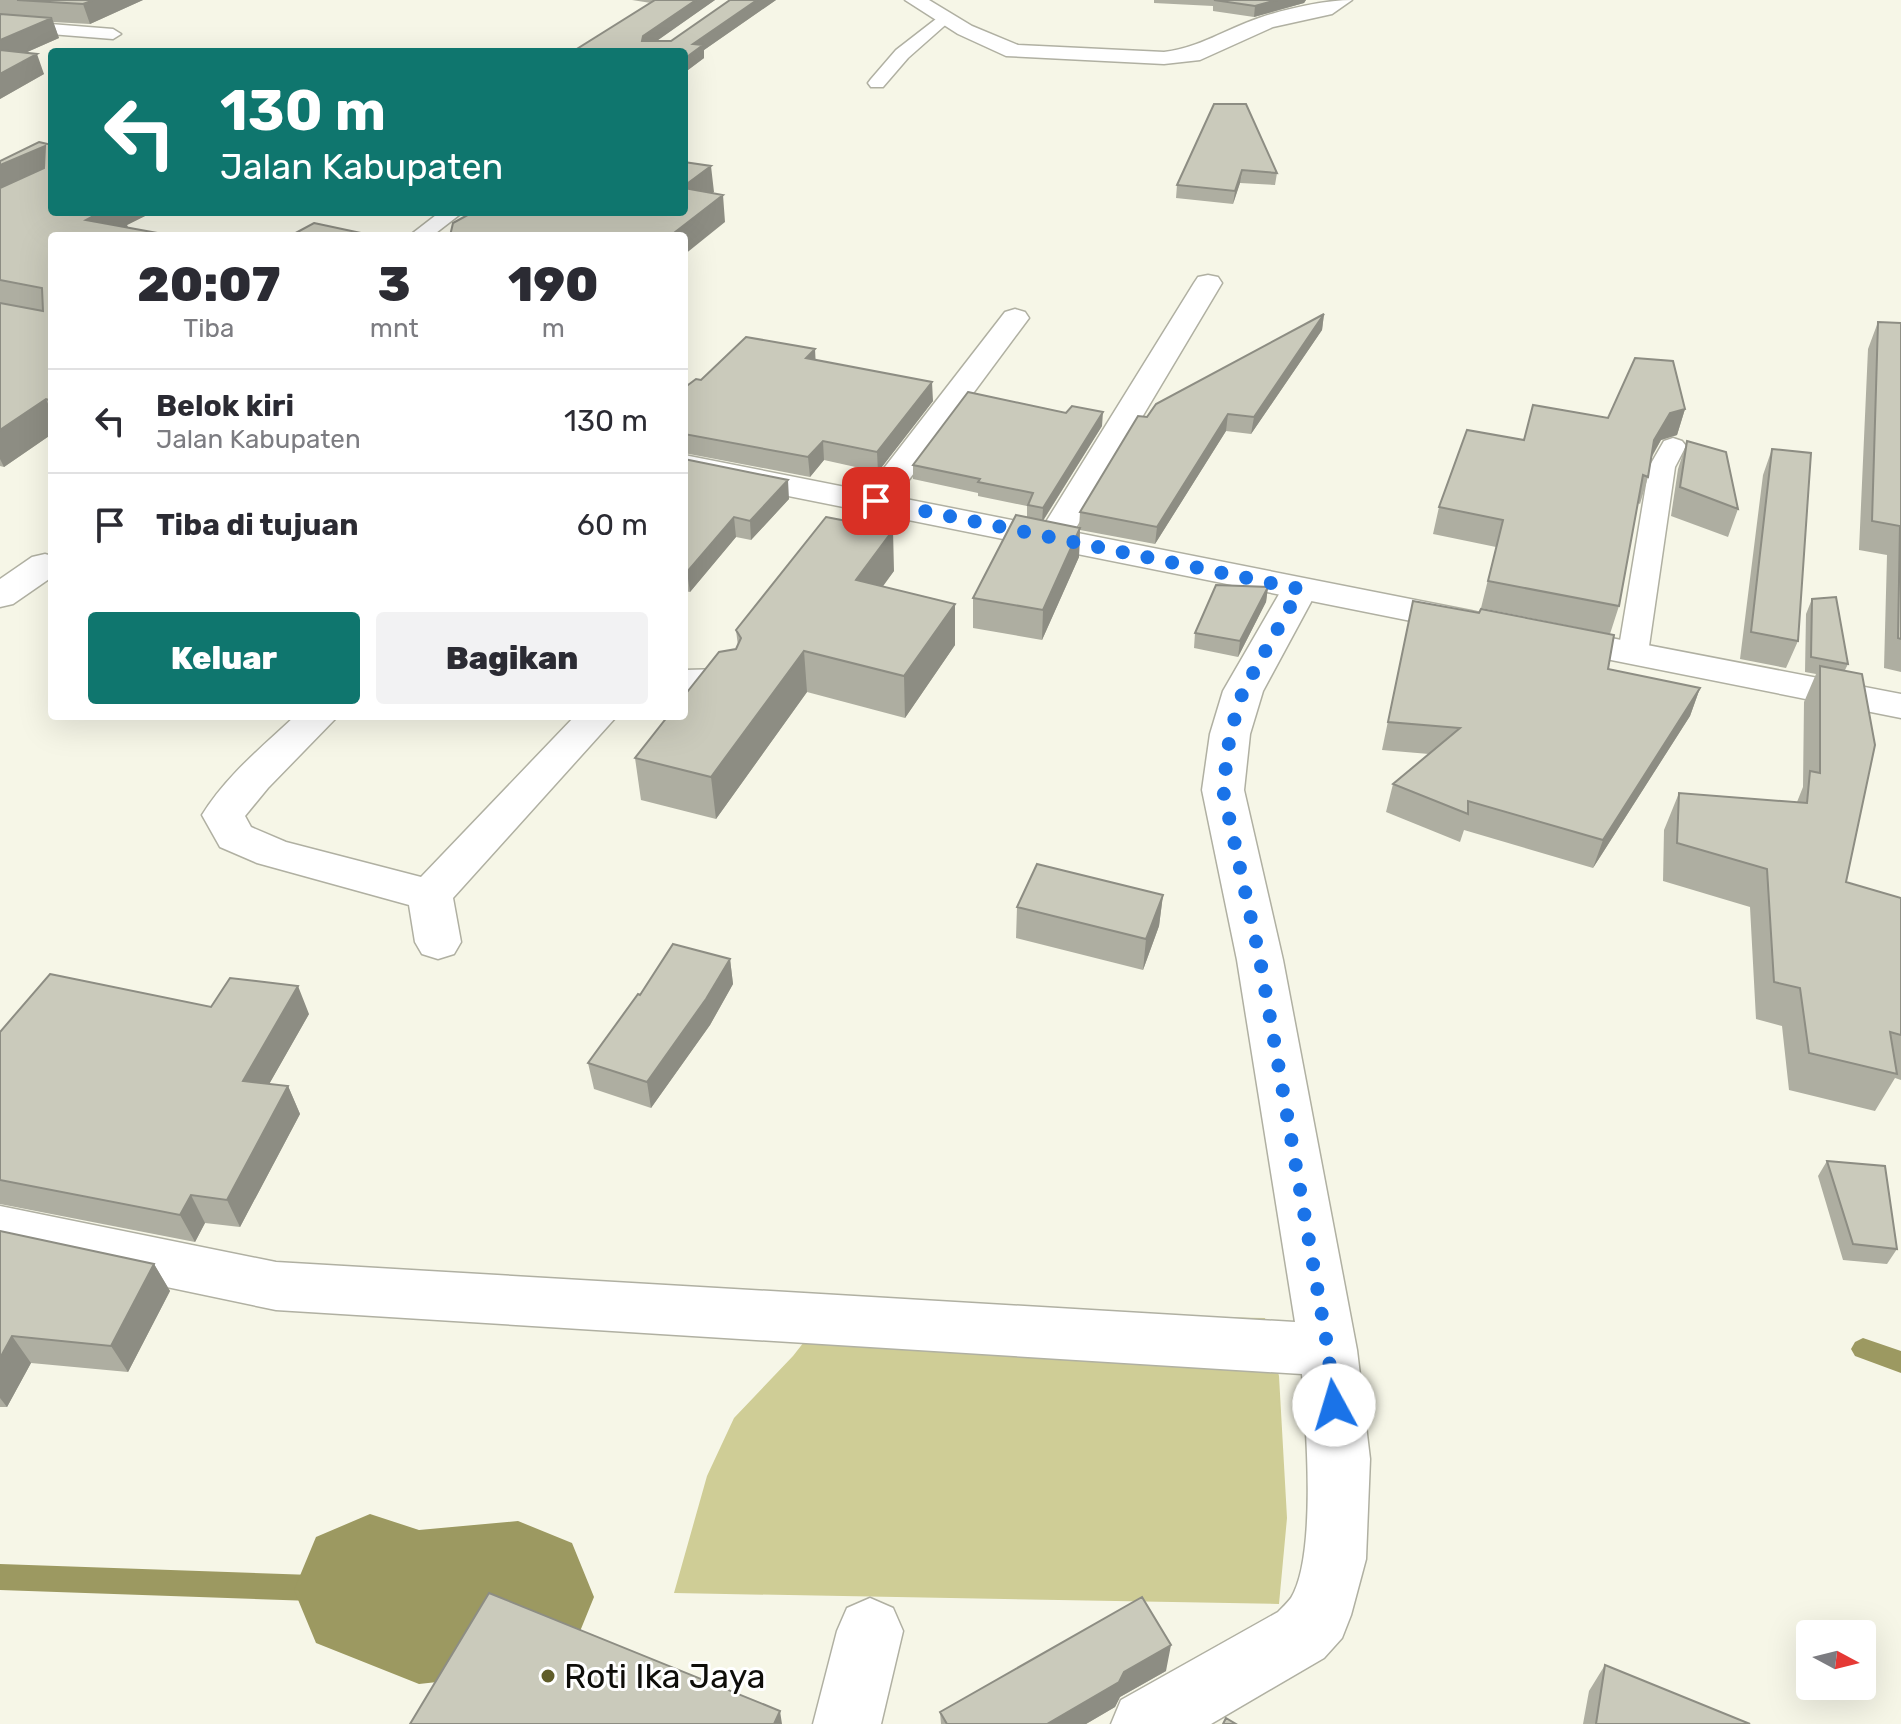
<!DOCTYPE html>
<html lang="id">
<style>
body{margin:0;font-family:Rubik,sans-serif;background:#f2f2f3;color:#2b2b33;height:100vh;display:flex;flex-direction:column;font-size:30px;white-space:nowrap}
*{box-sizing:border-box;margin:0}
p{font-size:26px;color:#7c7c81}
.icon{flex:none;width:44px;height:44px;fill:none;stroke:currentColor;stroke-width:2;stroke-linecap:round;stroke-linejoin:round}
.map{position:relative;flex:1;overflow:hidden}
.details{position:absolute;left:48px;top:232px;width:640px;height:488px;display:flex;flex-direction:column;background:#fff;border-radius:8px;box-shadow:0 8px 32px #0002}
.details>*{flex:none}
.hud{position:absolute;left:48px;top:48px;width:640px;height:168px;border-radius:8px;box-shadow:0 8px 32px #0002;background:#0f766e;color:#fff;overflow:hidden}
.needle{width:52px;rotate:97deg}
.tools{position:absolute;left:1796px;top:1620px;display:grid;gap:16px}
.tools a{display:grid;place-items:center;width:80px;height:80px;border-radius:8px;background:#fff;box-shadow:0 8px 32px #0002;font-size:40px}
.pin{position:absolute;display:grid;place-items:center;width:68px;height:68px;color:#fff;margin:-34px;border-radius:16px;box-shadow:0 4px 12px #0006}
.me{position:absolute;width:88px;margin:-44px;rotate:354deg;stroke-linejoin:round;filter:drop-shadow(0 0 6px #0008)}
.turn{display:flex;align-items:center;gap:28px;height:168px;padding:0 40px;font-size:36px}
.turn .icon{width:104px;height:104px;stroke-width:2.5}
.turn b{display:block;font-size:56px;line-height:68px}
.eta{display:flex;justify-content:space-evenly;align-items:center;height:136px;text-align:center}
.eta b{font-size:48px;font-weight:800;line-height:56px}
.action{display:flex;gap:16px;margin-top:auto;padding:16px 40px}
.action a{flex:1;height:92px;border-radius:8px;background:#0f766e;color:#fff;font-size:32px;font-weight:800;line-height:92px;text-align:center}
.action a+a{background:#f2f2f3;color:#2b2b33}
ul{padding:0;list-style:none}
li{display:flex;align-items:center;gap:24px;height:104px;padding:0 40px;border-top:2px solid #e1e1e2}
li div{flex:1}
li b{display:block;font-size:30px}
li em{font-style:normal}
.map>svg:first-child{display:block}
.green{fill:#cfcd96}
.lines{fill:none;stroke-linecap:round;stroke-linejoin:round}
.stream{fill:#9c9961;fill-rule:evenodd}
.river{fill:#9c9961;fill-rule:evenodd}
.service-casing{stroke:#b0b0a2;stroke-width:3}
.minor-casing{stroke:#b0b0a2;stroke-width:3}
.secondary-casing{stroke:#b0b0a2;stroke-width:3}
.service{fill:#fff;fill-rule:evenodd}
.minor{fill:#fff;fill-rule:evenodd}
.secondary{fill:#fff;fill-rule:evenodd}
.wall{fill:#aeaea1}
.shaded-wall{fill:#8d8d83}
.building{fill:#cacabb;stroke:#8d8d83;stroke-width:2}
.route{stroke:#1a73e8;stroke-width:14;stroke-dasharray:0 25.2}
.poi-dot{fill:#605d2a;stroke:#fff;stroke-width:3}
.labels{text-anchor:middle;stroke-width:6;stroke-linejoin:round;paint-order:stroke}
.near-poi-label{font-size:34px;fill:#0e0d09;stroke:#fff;text-anchor:start}
</style>
<div class="map">
<svg width="1901" height="1724" viewBox="0 0 1901 1724">
<rect width="100%" height="100%" fill="#f6f6e7"/>
<path class="green" d="M829,1310L1265,1318L1279,1376L1287,1518L1279,1604L674,1593L707,1476L734,1418L793,1356Z"/>
<g class="lines">
<path class="stream" d="M1863,1338L1901,1351V1373L1855,1356L1851,1349L1855,1342Z
M0,1564L370,1577L379,1581L383,1590L379,1599L370,1603L0,1590Z"/>
<path class="river" d="M370,1514L419,1530L518,1521L572,1543L594,1597L572,1651L518,1673L419,1684L316,1643L294,1590L316,1537Z"/>
<defs>
<path id="service" d="M945,12L951,14V20L908,58L883,87H871L868,83L871,79L896,50Z
M0,20L113,29L121,34L113,39L0,30Z
M440,212H463L432,236H409Z
M1673,438L1682,441L1686,446L1675,467L1648,653L1643,659L1633,662L1623,659L1618,653L1649,467L1664,441Z"/>
<path id="minor" d="M905,0H929L972,26L1018,45L1164,52C1199,48 1226,29 1259,18C1285,9 1325,0 1352,0L1332,14L1273,27L1200,60L1164,64L1006,56L958,34Z
M1208,275L1218,277L1222,283L1070,538L1065,545L1053,548L1041,545L1036,538L1194,283L1198,277Z
M1015,309L1025,312L1029,318L888,508L876,511L864,508L859,501L864,494L1005,312Z
M45,554L52,556V577L13,604L0,607V579L32,557Z
M1300,578L1313,581L1318,589L1263,691L1250,734L1244,790L1283,960L1357,1350L1370,1459L1366,1559L1351,1615L1342,1638L1324,1658L1211,1724H1111L1121,1700L1278,1612C1282,1608 1287,1603 1291,1598C1317,1556 1306,1425 1302,1374L276,1310L0,1252V1206L276,1262L1295,1322L1237,960L1202,790L1210,734L1223,691L1282,589L1287,581Z
M724,669L738,673L743,681L738,689L684,694V670Z
M295,716H338L268,788L245,816L251,827L286,842L421,877L575,716H617L453,898L461,942L454,954L438,959L422,954L415,942L409,905L257,863L220,847L202,815C226,776 262,747 295,716Z
M870,1598L893,1608L903,1631L881,1724H813L837,1631L847,1608Z"/>
<path id="secondary" d="M684,455L1471,611L1484,614L1490,622L1484,630L1471,633L684,475Z
M1554,627L1901,694V718L1541,646L1535,638L1541,630Z"/>
</defs>
<use href="#service" class="service-casing"/>
<use href="#minor" class="minor-casing"/>
<use href="#secondary" class="secondary-casing"/>
<use href="#service" class="service"/>
<use href="#minor" class="minor"/>
<use href="#secondary" class="secondary"/>
</g>
<path class="wall" d="M0,0H143L90,24L53,22L59,38L25,53L44,74L0,99Z
M632,0H715L656,41H671L730,0H776L704,50V58L684,73V52H572L651,3Z
M1154,0H1306L1304,3L1254,17L1213,11V6L1154,3Z
M1214,104L1277,173L1275,185L1240,183L1233,204L1176,198L1177,185Z
M0,161L52,212H153L127,225L128,228L52,236V434L4,467L0,466Z
M1324,314L1322,330L1251,434L1226,431L1155,544L1080,530L1079,557L1042,640L973,628V598L1027,517V506L978,496V493L913,479V465L1102,426L1043,521L1079,528L1080,512L1147,417Z
M1878,322L1901,323V672L1884,668L1887,555L1859,550L1868,349Z
M815,349V360L933,401L878,472L824,460L810,477L684,453V388L701,380Z
M1685,409L1677,435L1661,440L1652,457L1648,477L1640,504L1638,503L1619,606L1610,634L1481,608L1496,547L1433,534L1439,507L1524,440Z
M1687,441L1738,509L1728,537L1671,516L1678,469Z
M1772,449L1798,641L1786,668L1740,659L1763,475Z
M684,459L789,499L751,540L736,537L690,592L684,591Z
M894,571L882,586L955,645L905,718L807,692L716,819L641,800L635,758L736,649L738,646L736,630Z
M1268,587L1266,602L1238,657L1194,648L1195,633Z
M1812,599L1848,664L1845,670L1846,882L1901,898V1080L1895,1078L1875,1111L1789,1090L1782,1026L1756,1019L1750,907L1663,881L1664,830L1679,793L1797,802L1803,787L1804,702L1816,674L1805,672L1806,614Z
M1413,601L1608,669L1700,688L1690,716L1593,868L1464,830L1460,842L1386,812L1393,784L1429,754L1382,750Z
M1163,895L1159,926L1143,970L1016,938L1017,907Z
M730,959L733,984L710,1025L651,1108L594,1089L588,1063L640,995Z
M211,1007L309,1014L269,1084L288,1086L300,1114L240,1227L205,1223L195,1242L0,1204V1032Z
M1827,1161L1897,1249L1887,1264L1843,1260L1818,1176Z
M0,1231L154,1264L170,1291L128,1372L31,1363L7,1407H0Z
M1605,1665L1750,1724H1583L1589,1691Z
M1166,1671L1120,1697L1115,1707L1086,1724H941L940,1712Z"/>
<path class="shaded-wall" d="M94,0H143L90,24L83,4Z
M696,0H715L644,50L642,41L643,36Z
M757,0H776L704,50V58L684,73V59L693,44Z
M1277,0H1306L1304,3L1254,17L1255,6Z
M52,18L59,38L0,64V40Z
M37,54L44,74L0,99V74Z
M45,146L52,166L0,196V165Z
M711,166L714,192L685,215L684,186Z
M1242,170L1240,183L1233,204L1235,191Z
M723,195L725,222L684,255V236H670Z
M101,212H153L127,225L129,230L86,220Z
M1324,314L1322,330L1251,434L1254,417Z
M815,349L816,368L806,358Z
M932,382L933,401L878,472L877,452Z
M46,399L52,413V434L4,467L0,459V430Z
M1685,409L1677,435L1661,440L1646,466L1654,440L1670,413Z
M1103,412L1102,426L1042,522L1043,508Z
M1228,414L1226,431L1155,544L1157,527Z
M823,441L824,460L810,477L808,457Z
M788,480L789,499L751,540L750,521Z
M734,517L736,537L690,592L687,572Z
M1080,528L1079,557L1042,640L1043,610Z
M893,530L894,571L858,621L856,580Z
M1268,587L1266,602L1238,657L1240,641Z
M955,604V645L905,718L904,676Z
M804,651L807,692L716,819L711,777Z
M1700,688L1690,716L1593,868L1603,840Z
M1163,895L1159,926L1143,970L1146,939Z
M730,959L733,984L710,1025L651,1108L647,1082Z
M298,986L309,1014L255,1109L243,1081Z
M288,1086L300,1114L240,1227L227,1200Z
M191,1195L205,1223L195,1242L180,1215Z
M154,1264L170,1291L128,1372L111,1346Z
M12,1336L31,1363L7,1407L0,1398V1358Z
M1171,1645L1166,1671L1120,1697L1115,1707L1086,1724H1047L1124,1672Z
M780,1711L782,1724H774Z"/>
<path class="building" d="M17,0H94L83,4Z
M655,0H696L643,36L642,41H671L730,0H757L693,44L703,45L684,59V52H572Z
M1214,0H1277L1255,6Z
M0,14L52,18L0,40Z
M0,50L37,54L0,74Z
M1214,104H1246L1277,173L1242,170L1235,191L1177,185Z
M39,142L52,145V212H101L86,220L174,236H52V401L46,399L0,430V303L43,311L42,288L0,280V188L44,168L45,146L0,165V161Z
M684,162L711,166L684,186Z
M684,188L723,195L670,236H450L453,223L473,212H684Z
M314,223L375,236H290Z
M1324,314L1254,417L1228,414L1157,527L1080,512L1138,416L1147,417L1156,404Z
M1878,322L1901,323V639L1898,638L1900,526L1872,521Z
M746,337L815,349L806,358L932,382L877,452L823,441L808,457L684,434V388L696,379L701,380Z
M1635,358L1673,361L1685,409L1670,413L1654,440L1648,477L1643,475L1619,606L1488,581L1503,520L1439,507L1467,430L1524,440L1533,405L1608,418Z
M968,392L1066,413L1072,406L1103,412L1043,508L1028,505L1033,493L978,482L980,479L913,465Z
M1687,441L1726,452L1738,509L1680,487Z
M1772,449L1811,453L1798,641L1751,632Z
M684,459L788,480L750,521L734,517L687,572L684,571Z
M1016,515L1080,528L1043,610L973,598Z
M826,517L893,530L856,580L955,604L904,676L804,651L711,777L635,758L668,716H684V696L719,652L736,649L741,638L736,630Z
M1216,585L1268,587L1240,641L1195,633Z
M1836,597L1848,664L1811,657L1812,599Z
M1413,601L1479,613L1481,609L1614,635L1608,669L1700,688L1603,840L1468,801V814L1393,784L1460,728L1388,722Z
M1820,666L1862,674L1875,745L1846,882L1901,898V1035L1890,1032L1897,1074L1809,1053L1800,988L1774,982L1767,869L1677,843L1679,793L1807,803L1810,771L1820,773Z
M1037,864L1163,895L1146,939L1017,907Z
M673,944L730,959L706,999L647,1082L588,1063L638,994L640,995Z
M50,974L211,1007L230,978L298,986L243,1081L288,1086L227,1200L191,1195L180,1215L0,1180V1032Z
M1827,1161L1885,1166L1897,1249L1853,1244Z
M0,1231L154,1264L111,1346L12,1336L0,1358Z
M489,1593L780,1711L774,1724H410Z
M1142,1597L1171,1645L1124,1672L1119,1682L1047,1724H947L940,1712Z
M1605,1665L1750,1724H1596Z
M1226,1718L1236,1724H1223Z"/>
<g class="lines">
<path class="route" d="M876,501L1300,589L1243,691L1230,734L1223,790L1260,960L1328,1350L1334,1405"/>
</g>
<circle class="poi-dot" cx="548" cy="1676" r="8"/>
<g class="labels">
<g class="near-poi-label">
<text x="564" y="1688">Roti Ika Jaya</text>
</g>
</g>
</svg>
<div class="tools">
<a><svg class="needle" viewBox="-14 -14 28 28"><path d="M0-13l5 13h-10z" fill="#e53935"/><path d="M0 13l5-13h-10z" fill="#7c7c81"/></svg></a>
</div>
<div class="pin" style="left:876px;top:501px;background:#d93025"><svg class="icon" aria-label="arrive" viewBox="0 0 24 24"><path d="M6 21V4h12l-3 4 3 4H6"/></svg></div>
<svg class="me" style="left:1334px;top:1405px" viewBox="-20 -20 40 40"><circle r="19" fill="#fff"/><path d="M0-13L10 11 0 6-10 11z" fill="#1a73e8"/></svg>
<div class="hud">
<div class="turn"><svg class="icon" aria-label="left" viewBox="0 0 24 24"><path d="M17 20v-9H6M10 6l-5 5 5 5"/></svg><div><b>130 m</b>Jalan Kabupaten</div></div>
</div>
<section class="details">
<div class="eta">
<div><b>20:07</b><p>Tiba</p></div>
<div><b>3</b><p>mnt</p></div>
<div><b>190</b><p>m</p></div>
</div>
<ul>
<li><svg class="icon" aria-label="left" viewBox="0 0 24 24"><path d="M17 20v-9H6M10 6l-5 5 5 5"/></svg><div><b>Belok kiri</b><p>Jalan Kabupaten</p></div><em>130 m</em></li>
<li><svg class="icon" aria-label="arrive" viewBox="0 0 24 24"><path d="M6 21V4h12l-3 4 3 4H6"/></svg><div><b>Tiba di tujuan</b></div><em>60 m</em></li>
</ul>
<div class="action"><a>Keluar</a><a>Bagikan</a></div>
</section>
</div>
